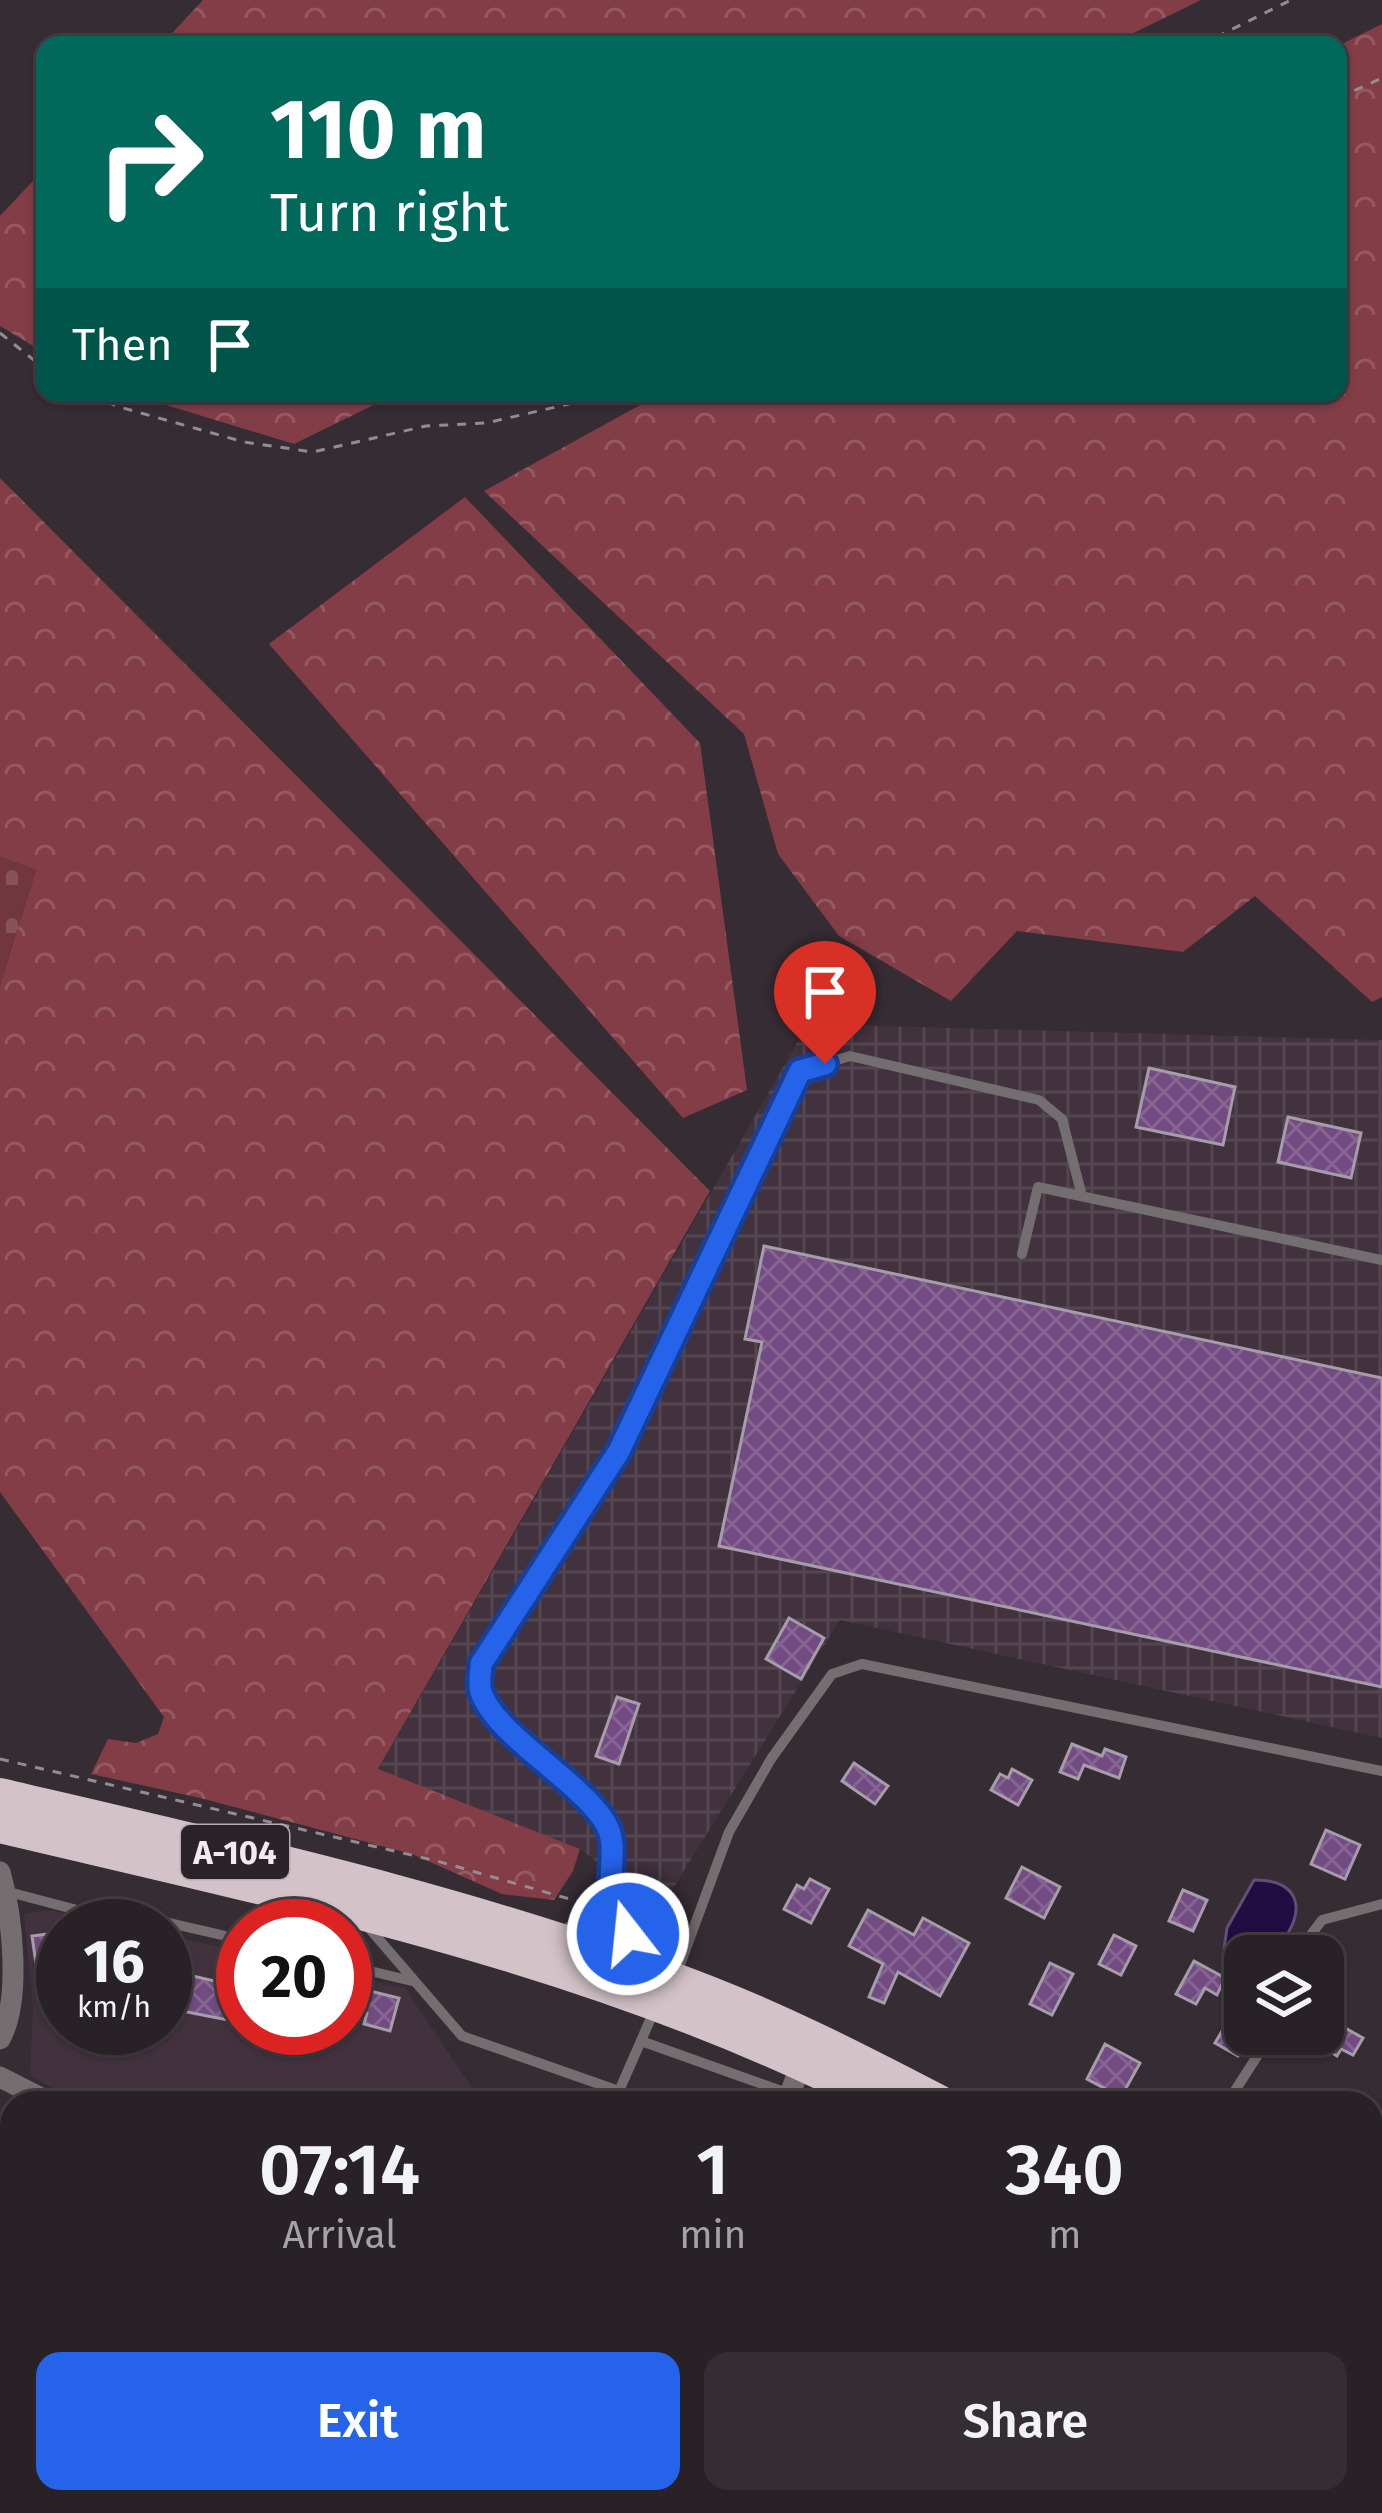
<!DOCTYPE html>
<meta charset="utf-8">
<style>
body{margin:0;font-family:"Fira Sans",sans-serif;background:#342e32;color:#f1f3f6;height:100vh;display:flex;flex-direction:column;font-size:45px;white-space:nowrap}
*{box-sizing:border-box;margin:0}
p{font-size:39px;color:#a5a3a7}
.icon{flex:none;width:66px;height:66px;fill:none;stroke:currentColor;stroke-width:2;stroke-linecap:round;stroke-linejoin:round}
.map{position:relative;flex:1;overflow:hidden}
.side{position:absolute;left:0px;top:2091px;width:1383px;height:423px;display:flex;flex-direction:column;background:#282126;border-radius:36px 36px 0 0;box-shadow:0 3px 9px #0004,0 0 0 3px #443e43}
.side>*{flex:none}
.top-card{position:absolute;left:36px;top:36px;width:1311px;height:366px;border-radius:24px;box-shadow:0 3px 9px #0004,0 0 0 3px #443e43;background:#00695c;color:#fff;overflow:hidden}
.buttons{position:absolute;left:1224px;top:1935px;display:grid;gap:24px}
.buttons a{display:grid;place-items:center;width:120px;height:120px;border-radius:24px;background:#282126;box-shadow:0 3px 9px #0004,0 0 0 3px #443e43;font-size:60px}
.speed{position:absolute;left:36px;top:1899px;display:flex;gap:24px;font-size:60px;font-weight:700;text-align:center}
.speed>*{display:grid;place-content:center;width:156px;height:156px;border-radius:50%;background:#282126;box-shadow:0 3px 9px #0004,0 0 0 3px #443e43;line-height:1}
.speed small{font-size:30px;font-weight:400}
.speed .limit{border:18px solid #d22;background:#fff;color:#111}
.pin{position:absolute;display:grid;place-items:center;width:102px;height:102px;color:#fff;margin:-123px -51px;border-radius:50% 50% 50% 0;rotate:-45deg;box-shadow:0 0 12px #0007}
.pin .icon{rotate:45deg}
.me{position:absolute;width:132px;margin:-66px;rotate:344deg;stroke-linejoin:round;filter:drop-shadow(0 0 9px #0008)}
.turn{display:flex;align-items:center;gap:42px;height:252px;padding:0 36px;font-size:54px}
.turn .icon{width:156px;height:156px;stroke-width:2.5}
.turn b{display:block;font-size:84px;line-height:102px}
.then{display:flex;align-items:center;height:114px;padding:0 36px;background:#0003;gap:24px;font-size:45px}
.eta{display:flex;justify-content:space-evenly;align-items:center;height:204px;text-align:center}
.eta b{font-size:72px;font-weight:600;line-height:84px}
.primary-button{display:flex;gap:24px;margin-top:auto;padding:24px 36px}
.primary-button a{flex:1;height:138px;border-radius:24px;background:#2563eb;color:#fff;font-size:48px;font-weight:600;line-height:138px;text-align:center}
.primary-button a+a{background:#342e32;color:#f1f3f6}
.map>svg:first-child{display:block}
.built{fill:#41323e}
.industrial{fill:url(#industrial-grid)}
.forest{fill:url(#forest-crowns)}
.cemetery{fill:url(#cemetery-stones)}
.water{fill:#220d43;stroke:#604f77;stroke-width:3}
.building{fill:url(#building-cross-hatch);stroke:#a59da9;stroke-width:3}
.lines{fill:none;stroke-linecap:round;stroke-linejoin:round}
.path{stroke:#958c92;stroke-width:3;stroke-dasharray:9 9;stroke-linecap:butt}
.lane{stroke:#746e70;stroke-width:10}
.street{stroke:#746e70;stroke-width:21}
.highway{stroke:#d3c3c9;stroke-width:36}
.route-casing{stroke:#184099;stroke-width:30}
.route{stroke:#2563eb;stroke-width:21}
.labels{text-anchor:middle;stroke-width:10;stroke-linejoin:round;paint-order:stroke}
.shield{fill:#2c2229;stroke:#b6aeb4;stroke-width:3}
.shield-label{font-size:33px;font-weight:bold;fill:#f1eaef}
</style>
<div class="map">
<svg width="1382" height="2513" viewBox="0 0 1382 2513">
<defs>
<pattern id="industrial-grid" width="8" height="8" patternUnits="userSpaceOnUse" patternTransform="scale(3)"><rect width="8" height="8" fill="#41323e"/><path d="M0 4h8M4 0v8" fill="none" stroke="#544651"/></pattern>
<pattern id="forest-crowns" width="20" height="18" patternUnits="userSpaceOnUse" patternTransform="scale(3)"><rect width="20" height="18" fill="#823d46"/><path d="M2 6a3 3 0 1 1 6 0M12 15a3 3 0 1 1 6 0" fill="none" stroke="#945961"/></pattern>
<pattern id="cemetery-stones" width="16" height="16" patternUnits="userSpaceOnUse" patternTransform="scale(3)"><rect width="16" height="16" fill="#72363e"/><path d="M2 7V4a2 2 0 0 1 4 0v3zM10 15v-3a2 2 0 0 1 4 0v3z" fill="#87535a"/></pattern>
<pattern id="building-cross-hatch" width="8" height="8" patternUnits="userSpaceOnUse" patternTransform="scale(3)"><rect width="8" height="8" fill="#714b81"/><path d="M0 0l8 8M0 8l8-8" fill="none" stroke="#866593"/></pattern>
</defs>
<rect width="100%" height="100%" fill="#362c33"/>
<path class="built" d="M51,1910L126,1926H63V2028H165V1935L243,1952V2028H345V1975L405,1988L475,2092L510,2103H76L30,2075L33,2008L24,1914Z"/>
<path class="industrial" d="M808,1024L1382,1040V1738L840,1620L660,1909L580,1849L378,1770Z
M0,2130L12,2140V2502H350L360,2513H0Z"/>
<path class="forest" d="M203,0H1201L1109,45H161Z
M1382,24V997L1372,1002L1255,896L1183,952L1017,931L951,1001L839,936L778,854L744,734L484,491L662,393H1338V46Z
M45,168V353L0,326V216Z
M127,393H398L294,444Z
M0,478L710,1191L378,1769L580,1849L573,1871L554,1900L502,1894L412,1854L200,1798L91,1774L108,1739L136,1743L158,1734L164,1717L0,1492V985L36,870L0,857Z
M465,497L700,743L747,1090L683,1118L269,644Z"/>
<path class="cemetery" d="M0,857L36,870L0,985Z"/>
<path class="water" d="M1254,1880C1301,1879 1307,1912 1280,1944C1275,1951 1274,1954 1265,1956C1259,1957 1252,1956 1245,1956V1961L1224,1949L1227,1928Z"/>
<path class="building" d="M1149,1068L1235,1087L1223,1145L1136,1127Z
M1288,1117L1361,1133L1351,1178L1278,1162Z
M764,1246L1382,1378V1687L719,1546L762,1342L745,1339Z
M789,1618L824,1638L801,1679L766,1659Z
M617,1697L639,1704L619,1764L596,1756Z
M1072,1744L1102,1756L1105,1749L1126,1757L1119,1778L1084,1765L1078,1779L1060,1772Z
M854,1763L888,1786L875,1804L842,1781Z
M1012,1769L1032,1780L1018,1805L991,1790L1000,1774L1008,1778Z
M1326,1830L1360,1845L1345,1879L1311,1864Z
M1022,1867L1060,1887L1044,1918L1006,1898Z
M810,1879L829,1889L811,1923L784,1909L797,1885L804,1889Z
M1183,1890L1207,1900L1193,1931L1169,1921Z
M868,1910L914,1935L923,1918L969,1943L940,1996L898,1972L884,2003L869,1997L883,1964L849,1946Z
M63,1932V1988L40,1991L32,1936Z
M1114,1935L1136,1946L1121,1975L1099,1964Z
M235,1948L243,1950V2023L167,2008L176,1972L227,1984Z
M1194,1961L1225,1978L1217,1995L1205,1988L1196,2004L1176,1994Z
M1050,1963L1073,1974L1052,2015L1030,2004Z
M345,1985L399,1998L390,2031L364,2024L367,2013L345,2007Z
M1245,1992V2034H1251L1238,2056L1215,2043Z
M1329,2019L1363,2038L1353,2055L1341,2049L1337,2056L1315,2043Z
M1105,2044L1140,2063L1121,2097L1087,2079Z"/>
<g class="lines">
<path class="path" d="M1200,45L1291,0
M1338,98L1382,78
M0,333L45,369
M91,393L116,406L244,442L313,452L426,426L486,423L617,393
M0,1759L437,1861L580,1902"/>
<path class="lane" d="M1022,1254L1038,1187L1382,1260
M611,1886C617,1915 628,1938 648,1959
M5,1891L77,1910L122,1912L243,1940
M369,1928L462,2036L619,2091L654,2011
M562,1930C591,1918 608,1903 612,1871C626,1785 501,1756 480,1692C478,1685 481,1672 481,1664L619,1451L800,1071L850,1056L1039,1100L1062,1119L1082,1196
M1295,1956L1322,1920L1382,1904
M345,1965L412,1981
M677,1973L729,1832L771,1759L832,1674L862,1664L1382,1771
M641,2041L790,2094
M1227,2103L1263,2047L1266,2034
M0,2192L12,2193
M0,2362H12
M581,2502L621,2507
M304,2513L305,2502
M767,2513L796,2503"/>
<path class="street" d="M0,1872C12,1914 22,2000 0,2039
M0,2077L51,2103
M793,2103L790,2094L801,2064
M796,2502L799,2513
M514,2513L516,2502"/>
<path class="highway" d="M0,1796C238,1852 480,1905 709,1994C788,2025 864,2064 939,2103
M0,1825C299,1896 609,1959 884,2103
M1371,2347L1382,2353
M1371,2375L1382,2381"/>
</g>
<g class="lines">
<defs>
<path id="route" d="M628,1934C620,1918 611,1900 611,1882C611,1859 617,1839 603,1819C575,1778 495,1734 481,1692C478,1685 481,1672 481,1664L619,1451L800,1071L825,1064"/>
</defs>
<use href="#route" class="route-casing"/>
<use href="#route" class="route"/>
</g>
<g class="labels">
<rect class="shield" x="181" y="1825" width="108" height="54" rx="9"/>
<g class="shield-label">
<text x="235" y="1864">А-104</text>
</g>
</g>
</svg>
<div class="buttons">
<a><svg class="icon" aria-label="layers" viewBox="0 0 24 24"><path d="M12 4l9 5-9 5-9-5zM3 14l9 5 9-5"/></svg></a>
</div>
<div class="speed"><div>16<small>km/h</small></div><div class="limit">20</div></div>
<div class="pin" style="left:825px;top:1064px;background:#d93025"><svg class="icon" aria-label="arrive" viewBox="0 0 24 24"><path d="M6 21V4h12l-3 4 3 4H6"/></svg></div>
<svg class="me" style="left:628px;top:1934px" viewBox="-20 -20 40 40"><circle r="17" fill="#2563eb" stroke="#fff" stroke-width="3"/><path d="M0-11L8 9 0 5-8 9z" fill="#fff"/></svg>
<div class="top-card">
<div class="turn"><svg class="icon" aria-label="right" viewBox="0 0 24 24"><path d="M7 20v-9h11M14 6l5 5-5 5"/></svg><div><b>110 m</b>Turn right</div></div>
<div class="then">Then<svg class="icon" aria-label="arrive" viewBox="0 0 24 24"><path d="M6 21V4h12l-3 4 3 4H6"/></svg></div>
</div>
<section class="side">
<div class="eta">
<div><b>07:14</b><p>Arrival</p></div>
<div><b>1</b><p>min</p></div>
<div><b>340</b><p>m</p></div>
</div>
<div class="primary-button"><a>Exit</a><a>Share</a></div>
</section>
</div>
